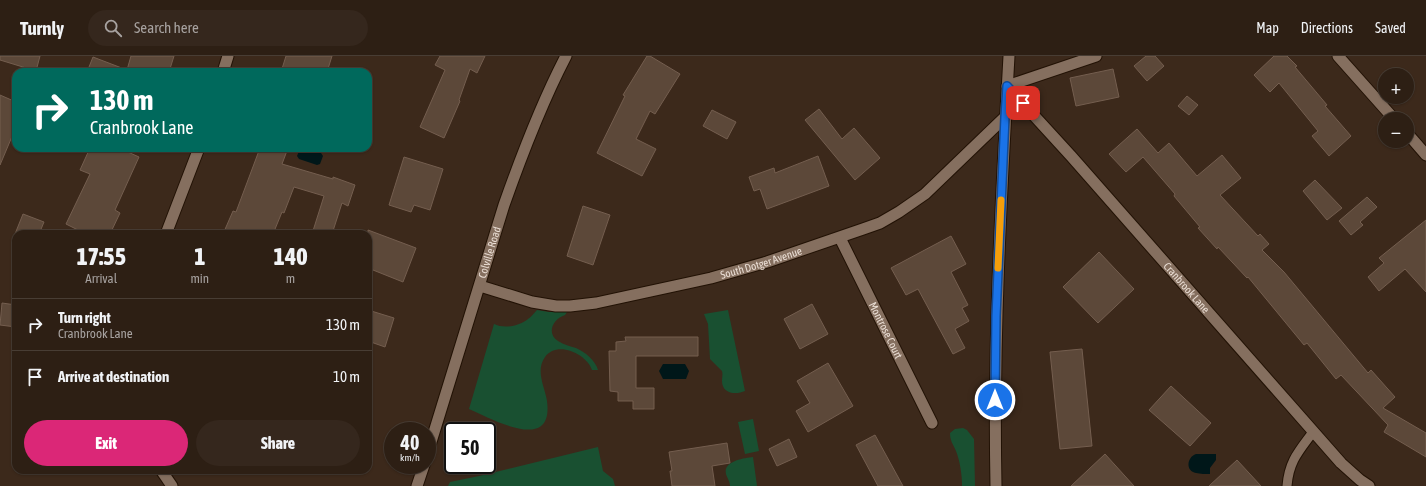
<!DOCTYPE html>
<meta charset="utf-8">
<style>
body{margin:0;font-family:"Asap Condensed",sans-serif;background:#35271d;color:#f1f3f6;height:100vh;display:flex;flex-direction:column;font-size:15px;white-space:nowrap}
*{box-sizing:border-box;margin:0}
p{font-size:13px;color:#a7a2a0}
.icon{flex:none;width:22px;height:22px;fill:none;stroke:currentColor;stroke-width:2;stroke-linecap:round;stroke-linejoin:round}
.map{position:relative;flex:1;overflow:hidden}
.panel{position:absolute;left:12px;top:174px;width:360px;height:244px;display:flex;flex-direction:column;background:#2d1f14;border-radius:12px;box-shadow:0 1px 3px #0004,0 0 0 1px #483d34}
.panel>*{flex:none}
.guide{position:absolute;left:12px;top:12px;width:360px;height:84px;border-radius:12px;box-shadow:0 1px 3px #0004,0 0 0 1px #483d34;background:#00695c;color:#fff;overflow:hidden}
.tools{position:absolute;left:1378px;top:12px;display:grid;gap:8px}
.tools a{display:grid;place-items:center;width:36px;height:36px;border-radius:50%;background:#2d1f14;box-shadow:0 1px 3px #0004,0 0 0 1px #483d34;font-size:20px}
.speed{position:absolute;left:384px;top:366px;display:flex;gap:8px;font-size:20px;font-weight:700;text-align:center}
.speed>*{display:grid;place-content:center;width:52px;height:52px;border-radius:50%;background:#2d1f14;box-shadow:0 1px 3px #0004,0 0 0 1px #483d34;line-height:1}
.speed small{font-size:10px;font-weight:400}
.speed .limit{border:2px solid #111;border-radius:6px;background:#fff;color:#111}
.pin{position:absolute;display:grid;place-items:center;width:34px;height:34px;color:#fff;margin:-17px;border-radius:8px;box-shadow:0 2px 6px #0006}
.me{position:absolute;width:44px;margin:-22px;rotate:0deg;stroke-linejoin:round;filter:drop-shadow(0 0 3px #0008)}
.turn{display:flex;align-items:center;gap:14px;height:84px;padding:0 12px;font-size:18px}
.turn .icon{width:52px;height:52px;stroke-width:2.5}
.turn b{display:block;font-size:28px;line-height:34px}
.eta{display:flex;justify-content:space-evenly;align-items:center;height:68px;text-align:center}
.eta b{font-size:24px;font-weight:800;line-height:28px}
.action{display:flex;gap:8px;margin-top:auto;padding:8px 12px}
.action a{flex:1;height:46px;border-radius:24px;background:#db2777;color:#fff;font-size:16px;font-weight:800;line-height:46px;text-align:center}
.action a+a{background:#35271d;color:#f1f3f6}
ul{padding:0;list-style:none}
li{display:flex;align-items:center;gap:12px;height:52px;padding:0 12px;border-top:1px solid #483d34}
li div{flex:1}
li b{display:block;font-size:15px}
li em{font-style:normal}
header{display:flex;align-items:center;gap:24px;box-sizing:border-box;height:56px;padding:0 20px;background:#2d1f14;border-bottom:1px solid #483d34}
header strong{font-size:19px}
nav{display:flex;gap:22px;margin-inline-start:auto;font-size:14px}
.search{width:280px;height:36px;background:#35271d;display:flex;align-items:center;gap:10px;box-sizing:border-box;padding:0 14px;border-radius:22px;color:#a7a2a0;font-size:15px}
.map>svg:first-child{display:block}
.green{fill:#195031}
.water{fill:#001719}
.building{fill:#5c4839;stroke:#745e4f}
.lines{fill:none;stroke-linecap:round;stroke-linejoin:round}
.service-casing{stroke:#221205;stroke-width:11}
.minor-casing{stroke:#221205;stroke-width:13}
.secondary-casing{stroke:#221205;stroke-width:13}
.service{stroke:#856f5f;stroke-width:9}
.minor{stroke:#856f5f;stroke-width:11}
.secondary{stroke:#856f5f;stroke-width:11}
.route-casing{stroke:#114b97;stroke-width:10}
.route{stroke:#1a73e8;stroke-width:7}
.slow{stroke:#f59e0b;stroke-width:7}
.labels{text-anchor:middle;stroke-width:4;stroke-linejoin:round;paint-order:stroke}
.street-label{font-size:11px;fill:#ebdfd6;stroke:#3c291b}
</style>
<header>
<strong>Turnly</strong>
<div class="search"><svg class="icon" aria-label="search" viewBox="0 0 24 24"><circle cx="10" cy="10" r="6"/><path d="M15 15l6 6"/></svg>Search here</div>
<nav><a>Map</a><a>Directions</a><a>Saved</a></nav>
</header>
<div class="map">
<svg width="1426" height="430" viewBox="0 0 1426 430">
<rect width="100%" height="100%" fill="#3c291b"/>
<path class="green" d="M537,254L549,256H567L565,259C553,263 546,277 558,285C564,289 570,290 576,292C585,296 595,304 598,314H592C587,298 557,284 545,301C535,315 545,331 547,345C554,398 492,363 469,353L494,268C504,273 520,270 528,263C531,261 534,257 537,254Z
M728,254L745,335C736,339 722,338 722,325C722,321 723,319 722,315L710,303L708,268L704,258Z
M753,363L759,395L745,398L738,366Z
M963,372L967,374L974,383L975,430H962C962,419 960,405 956,395C953,388 950,385 950,377L955,373Z
M598,391L603,415L613,423L615,430H448L450,426L479,420Z
M753,401L757,430H730C730,425 727,422 726,418C723,405 744,402 753,401Z"/>
<path class="water" d="M303,92L321,97L323,100L320,108L317,109L299,103L297,100L300,93Z
M663,308H685L689,315L686,323H663L659,315Z
M1196,398H1216V404L1210,412V418C1206,418 1200,418 1196,417C1185,415 1187,401 1196,398Z"/>
<path class="building" d="M0,0H40L36,15L0,4Z
M131,0H174L169,16H87L93,1L127,14Z
M286,0H332L327,16H281Z
M440,0H485L477,17L470,13L459,44L460,45L444,82L420,71L445,14L435,9Z
M647,0H650L680,18L655,58L650,55L636,83L656,93L642,120L597,97L625,40L623,39Z
M1146,0H1155L1164,10L1147,25L1134,10Z
M1274,0H1287L1297,10L1295,11L1327,49L1325,50L1351,80L1329,100L1312,80L1318,75L1279,27L1270,36L1254,19Z
M1113,13L1119,41L1076,50L1070,22Z
M0,39L16,46V71L0,109Z
M1187,40L1198,49L1189,59L1178,50Z
M819,53L842,83L854,72L880,102L855,124L805,64Z
M712,54L736,66L727,83L703,70Z
M1137,73L1158,97L1169,87L1197,120L1222,99L1241,122L1220,139L1258,180L1260,178L1269,188L1262,194L1284,216L1368,317L1371,314L1395,341L1383,352L1426,377V401L1384,376L1388,369L1341,319L1336,323L1307,287L1304,289L1248,221L1247,222L1218,191L1217,193L1198,172L1200,171L1174,140L1175,138L1143,101L1126,116L1109,98Z
M90,92H119L139,101L115,154L120,157L110,178H86L66,168L90,118L80,114Z
M260,92H288L282,108L333,123V121L355,129L348,150L342,147L332,178H312L324,140L294,131L284,157L282,156L273,178H223L233,155L236,156Z
M818,100L829,130L767,153L760,133L754,135L749,121L774,112L775,117Z
M404,101L443,113L430,154L414,149L411,156L389,149Z
M1315,124L1342,152L1327,164L1303,135Z
M1367,141L1377,151L1360,166L1363,169L1351,179L1339,165Z
M583,150L610,159L593,209L567,200Z
M23,158L44,166L39,178H15Z
M1426,164V236L1405,213L1379,235L1368,221L1384,207L1379,202Z
M368,174L416,192L403,226L368,212Z
M951,180L966,208L951,216L968,249L962,252L969,265L955,273L965,292L953,298L918,233L906,239L891,212Z
M1099,196L1134,233L1098,267L1063,231Z
M2,247L16,249V271L0,269Z
M812,248L828,278L800,293L784,263Z
M368,254L394,262L385,291L368,285Z
M625,281H698V300H636V332H654V353H633V345H618V336L610,335L609,295H616V286L626,285Z
M1082,293L1092,390L1060,393L1050,296Z
M828,307L853,350L808,376L796,355L810,347L797,325Z
M1171,330L1211,367L1190,390L1149,354Z
M875,379L903,430H878L856,389Z
M789,383L797,401L777,410L769,393Z
M727,387L730,407L712,410L715,430H672L670,415H672L669,396Z
M1105,398L1134,430H1071Z
M1237,404L1261,430H1209Z"/>
<g class="lines">
<defs>
<path id="service" d="M1287,430C1289,405 1299,395 1313,376"/>
<g id="minor">
<path id="s1" d="M1096,0L1007,30L1071,100L1341,407L1360,424L1369,430"/>
<path d="M1338,0L1394,63"/>
<path d="M223,16L228,0"/>
<path d="M1407,77L1426,99"/>
<path d="M166,178L199,92"/>
<path id="s2" d="M840,182L932,367"/>
<path id="s3" d="M480,230L532,246L556,250H570L596,247L711,222L767,206L863,173L880,167L899,156L925,138L1005,61"/>
<path id="s4" d="M427,399L504,149C522,98 541,48 566,0"/>
<path d="M161,414L172,430"/>
<path d="M417,430L424,409"/>
</g>
<path id="secondary" d="M996,430C993,287 1001,143 1009,0"/>
</defs>
<use href="#service" class="service-casing"/>
<use href="#minor" class="minor-casing"/>
<use href="#secondary" class="secondary-casing"/>
<use href="#service" class="service"/>
<use href="#minor" class="minor"/>
<use href="#secondary" class="secondary"/>
</g>
<g class="lines">
<defs>
<path id="route" d="M995,344L996,260L1005,61L1007,30L1023,47"/>
</defs>
<use href="#route" class="route-casing"/>
<use href="#route" class="route"/>
<path class="slow" d="M998,212L1001,144"/>
</g>
<g class="labels">
<g class="street-label">
<text dy="4" stroke="none"><textPath href="#s4" startOffset="212">Colville Road</textPath></text>
<text dy="4" stroke="none"><textPath href="#s3" startOffset="289">South Dotger Avenue</textPath></text>
<text dy="4" stroke="none"><textPath href="#s1" startOffset="364">Cranbrook Lane</textPath></text>
<text dy="4" stroke="none"><textPath href="#s2" startOffset="103">Montrose Court</textPath></text>
</g>
</g>
</svg>
<div class="tools">
<a>+</a>
<a>−</a>
</div>
<div class="speed"><div>40<small>km/h</small></div><div class="limit">50</div></div>
<div class="pin" style="left:1023px;top:47px;background:#d93025"><svg class="icon" aria-label="arrive" viewBox="0 0 24 24"><path d="M6 21V4h12l-3 4 3 4H6"/></svg></div>
<svg class="me" style="left:995px;top:344px" viewBox="-20 -20 40 40"><circle r="17" fill="#1a73e8" stroke="#fff" stroke-width="3"/><path d="M0-11L8 9 0 5-8 9z" fill="#fff"/></svg>
<div class="guide">
<div class="turn"><svg class="icon" aria-label="right" viewBox="0 0 24 24"><path d="M7 20v-9h11M14 6l5 5-5 5"/></svg><div><b>130 m</b>Cranbrook Lane</div></div>
</div>
<section class="panel">
<div class="eta">
<div><b>17:55</b><p>Arrival</p></div>
<div><b>1</b><p>min</p></div>
<div><b>140</b><p>m</p></div>
</div>
<ul>
<li><svg class="icon" aria-label="right" viewBox="0 0 24 24"><path d="M7 20v-9h11M14 6l5 5-5 5"/></svg><div><b>Turn right</b><p>Cranbrook Lane</p></div><em>130 m</em></li>
<li><svg class="icon" aria-label="arrive" viewBox="0 0 24 24"><path d="M6 21V4h12l-3 4 3 4H6"/></svg><div><b>Arrive at destination</b></div><em>10 m</em></li>
</ul>
<div class="action"><a>Exit</a><a>Share</a></div>
</section>
</div>
